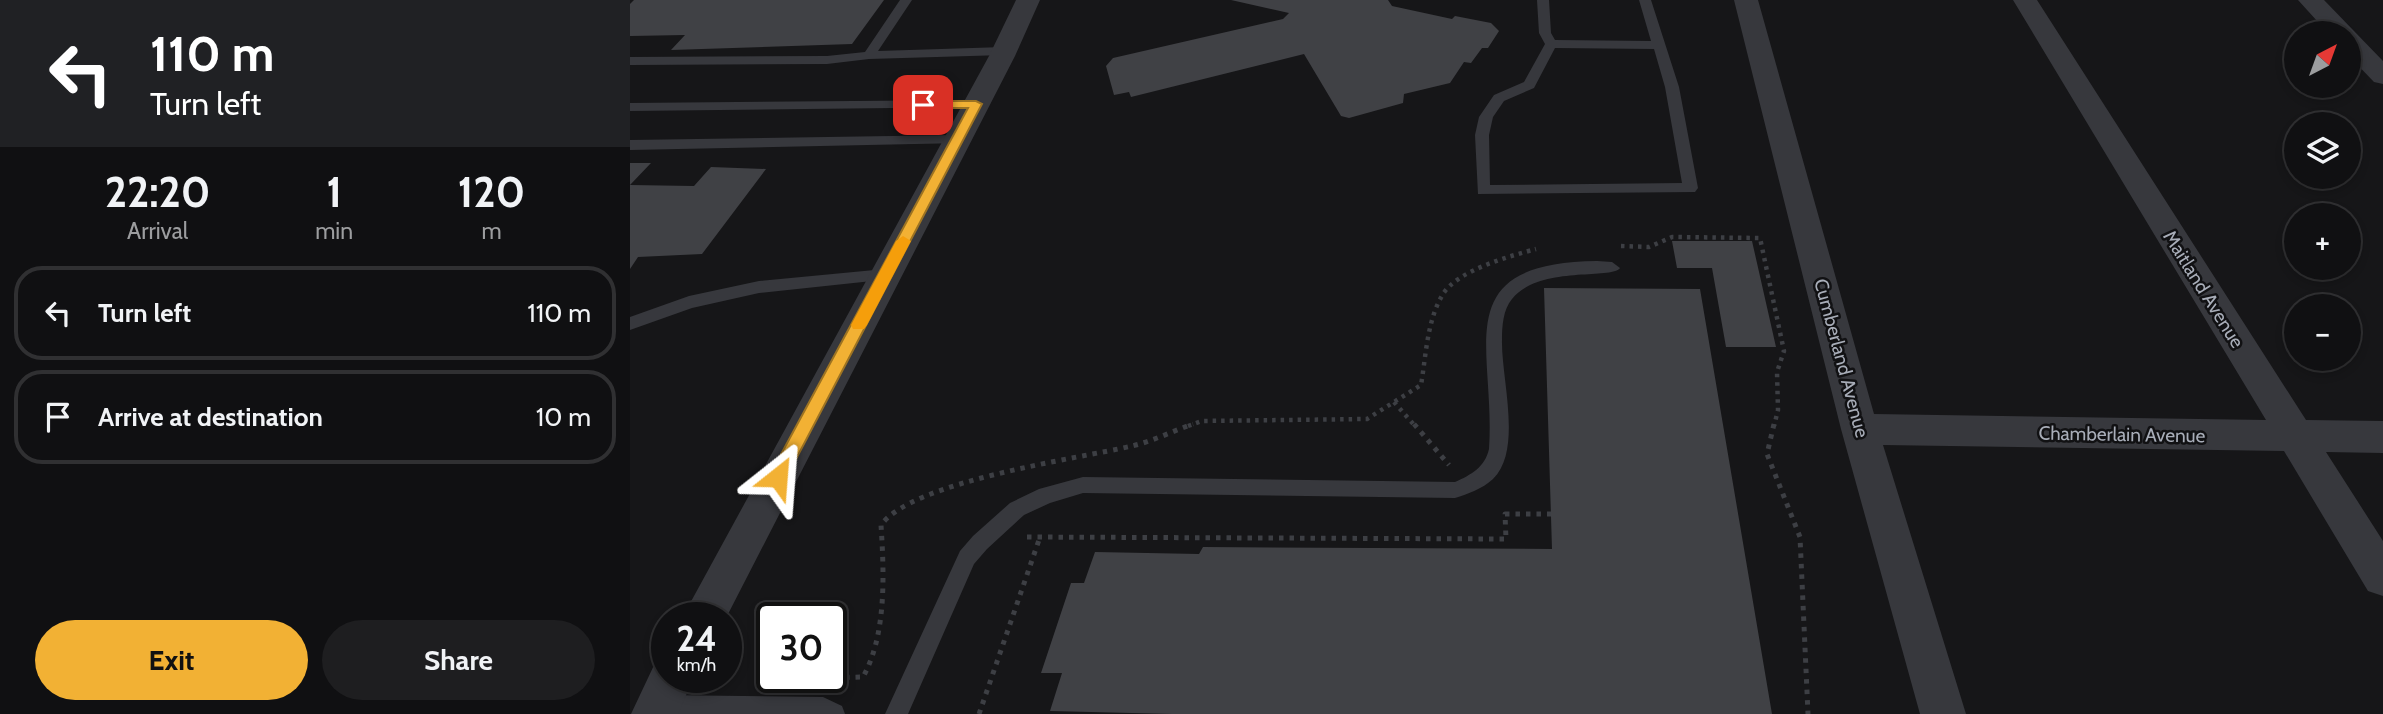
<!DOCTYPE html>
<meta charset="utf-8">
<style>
body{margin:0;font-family:Cabin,sans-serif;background:#1e1e20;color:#f1f3f6;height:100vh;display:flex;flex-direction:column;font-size:26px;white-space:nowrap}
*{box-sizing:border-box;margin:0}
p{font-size:23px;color:#9c9d9f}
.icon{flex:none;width:38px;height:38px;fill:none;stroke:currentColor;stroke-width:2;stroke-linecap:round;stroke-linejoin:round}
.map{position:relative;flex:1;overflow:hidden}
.panel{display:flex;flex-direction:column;background:#101012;width:630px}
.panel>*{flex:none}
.hud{background:#202124;color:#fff;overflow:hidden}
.needle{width:46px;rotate:41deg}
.fabs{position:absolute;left:1654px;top:21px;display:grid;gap:14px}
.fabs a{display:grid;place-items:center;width:77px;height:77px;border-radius:50%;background:#101012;box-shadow:0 4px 10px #0003,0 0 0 2px #303032;font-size:35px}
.speed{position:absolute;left:21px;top:602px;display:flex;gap:14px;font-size:35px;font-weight:700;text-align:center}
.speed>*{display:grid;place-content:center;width:91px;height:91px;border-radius:50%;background:#101012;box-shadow:0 4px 10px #0003,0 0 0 2px #303032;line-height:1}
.speed small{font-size:18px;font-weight:400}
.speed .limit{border:4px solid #111;border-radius:10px;background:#fff;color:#111}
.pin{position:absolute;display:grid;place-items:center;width:60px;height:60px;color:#fff;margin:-30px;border-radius:14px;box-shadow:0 4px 10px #0006}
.me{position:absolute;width:77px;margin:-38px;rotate:28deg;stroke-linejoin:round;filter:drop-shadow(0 0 5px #0008)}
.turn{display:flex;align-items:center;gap:24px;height:147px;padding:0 35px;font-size:32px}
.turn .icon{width:91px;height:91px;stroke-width:2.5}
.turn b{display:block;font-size:49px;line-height:60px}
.eta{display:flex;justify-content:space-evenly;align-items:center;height:119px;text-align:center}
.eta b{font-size:42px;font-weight:700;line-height:49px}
.primary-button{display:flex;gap:14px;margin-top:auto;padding:14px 35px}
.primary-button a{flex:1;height:80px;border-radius:42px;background:#f2b134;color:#111;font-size:28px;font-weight:700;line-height:80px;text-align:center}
.primary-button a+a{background:#1e1e20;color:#f1f3f6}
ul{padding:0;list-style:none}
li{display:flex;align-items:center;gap:21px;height:94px;margin:0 14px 10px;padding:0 21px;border:4px solid #303032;border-radius:28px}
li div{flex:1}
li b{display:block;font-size:26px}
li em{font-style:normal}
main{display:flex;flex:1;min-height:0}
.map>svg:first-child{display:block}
.building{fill:#404145}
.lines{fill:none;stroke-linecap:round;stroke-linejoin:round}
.path-far1{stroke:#3d3f44;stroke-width:4.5;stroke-dasharray:3.5 5;stroke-linecap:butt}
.path{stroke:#3d3f44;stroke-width:5;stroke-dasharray:4.5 6;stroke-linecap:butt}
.lane{fill:#37383d;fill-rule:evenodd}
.street{fill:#37383d;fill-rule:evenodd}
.route{fill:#f2b134;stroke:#9d7322;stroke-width:2}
.slow{fill:#f59e0b}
.labels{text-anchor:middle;stroke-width:5;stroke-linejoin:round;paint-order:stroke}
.street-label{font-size:19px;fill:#a8adb8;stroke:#111113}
</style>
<main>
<section class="panel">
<div class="hud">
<div class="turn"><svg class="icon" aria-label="left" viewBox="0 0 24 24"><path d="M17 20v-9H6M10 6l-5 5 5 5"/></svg><div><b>110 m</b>Turn left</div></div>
</div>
<div class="eta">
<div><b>22:20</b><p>Arrival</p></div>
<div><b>1</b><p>min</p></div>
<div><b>120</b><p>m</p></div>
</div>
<ul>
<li><svg class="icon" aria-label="left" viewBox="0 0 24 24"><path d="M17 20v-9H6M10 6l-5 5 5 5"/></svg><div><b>Turn left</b></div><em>110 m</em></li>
<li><svg class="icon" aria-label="arrive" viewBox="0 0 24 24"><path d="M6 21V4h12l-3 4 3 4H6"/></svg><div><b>Arrive at destination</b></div><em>10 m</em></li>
</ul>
<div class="primary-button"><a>Exit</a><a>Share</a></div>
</section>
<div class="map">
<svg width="1753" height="714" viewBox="0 0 1753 714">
<rect width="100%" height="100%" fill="#161618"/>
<path class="building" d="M4,0H254L222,44L41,50L55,35L0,36V4Z
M601,0H758L762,6L822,19L825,16L861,23L869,31L858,48H852L841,63L834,62L820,83L774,94L773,103L719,118L711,116L674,54L501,97L499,92L484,95L476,66L483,58L653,19L659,13Z
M0,163H21L0,185Z
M81,167L136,169L72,254L8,257L0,269V185L64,186Z
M1042,241H1122L1146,347H1096L1082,268H1047Z
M914,288L1070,289L1142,714H542L420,711L432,673H411L441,583H454L465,552L569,554L573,547L922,549Z"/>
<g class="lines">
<path class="path-far1" d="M991,246L1019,247L1042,237L1130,238L1154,351L1147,372L1148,410L1144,426
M764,402L785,426
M558,426L572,421L737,419L791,385C796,356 797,320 813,294C828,270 880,256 906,249"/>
<path class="path" d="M784,424L819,465
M1144,424L1137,454L1170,537L1178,714
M397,537L876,539L875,514H921
M194,678L233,677C257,634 254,572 251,525C283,481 446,459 502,446C523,441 543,431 563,424
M349,714L410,537"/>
<path class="lane" d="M270,0H282L248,51L374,47L380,51L374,55L239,59L197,64L0,65V57L197,56L235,52Z
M907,0H919L921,33L925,40L1021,41L1009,0H1021L1049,87L1068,188L1065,192L848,194L845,135L849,117L864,95L894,82L915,44L909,33ZM925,48L1024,49L1035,87L1052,183L860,185L859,135L863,117L874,101L904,88Z
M346,100L351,101V107L0,111V103Z
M327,135L332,137V143L0,150V140Z
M967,261L982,262L990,268C982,280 909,265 882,299C873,310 872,326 872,340C871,378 893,450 863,479C852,489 838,494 825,498L453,493L420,503L394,515L357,549L344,564L278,714H255L330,551L343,536L380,503L409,489L453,477L825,482C841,475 855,467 859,449C866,347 815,263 967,261Z
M255,269L263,275L261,279L129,293L62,308L0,330V317L59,296L129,281Z
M29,695L193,697L212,706L215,714H21L18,706L21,698Z"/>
<path class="street" d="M386,0H410L385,56L96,618H52L359,56Z
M1104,0H1128L1244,414L1636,420L1383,0H1407L1676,420L1753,421V453L1696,452L1753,541V596L1738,591L1654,451L1253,445L1336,714H1290L1211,429Z
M1668,0H1694L1753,61V84L1744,82L1718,55V33H1698Z
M37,657V677H64L48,714H1L26,661Z"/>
</g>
<path class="route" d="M293,101H346L352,104L154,482L148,484L142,482L139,477L142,471L338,108H288V102Z"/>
<path class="slow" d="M273,236L281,241L237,325L234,329H223L221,325L266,241Z"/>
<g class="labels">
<g class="street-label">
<text transform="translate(1574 289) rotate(58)" y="7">Maitland Avenue</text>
<text transform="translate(1212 358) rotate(75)" y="7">Cumberland Avenue</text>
<text transform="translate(1492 434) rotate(1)" y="7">Chamberlain Avenue</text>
</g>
</g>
</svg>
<div class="fabs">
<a><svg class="needle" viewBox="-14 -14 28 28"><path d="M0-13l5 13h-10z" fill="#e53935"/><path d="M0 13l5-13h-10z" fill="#9c9d9f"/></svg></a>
<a><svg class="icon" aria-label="layers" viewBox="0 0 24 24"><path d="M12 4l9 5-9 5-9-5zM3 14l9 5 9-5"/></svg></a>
<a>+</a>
<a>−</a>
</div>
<div class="speed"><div>24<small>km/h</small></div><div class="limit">30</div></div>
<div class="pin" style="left:293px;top:105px;background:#d93025"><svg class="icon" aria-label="arrive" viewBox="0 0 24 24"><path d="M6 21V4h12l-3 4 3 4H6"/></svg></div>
<svg class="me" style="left:148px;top:477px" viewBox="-20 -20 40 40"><path d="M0-17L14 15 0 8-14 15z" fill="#f2b134" stroke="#fff" stroke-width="4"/></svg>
</div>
</main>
